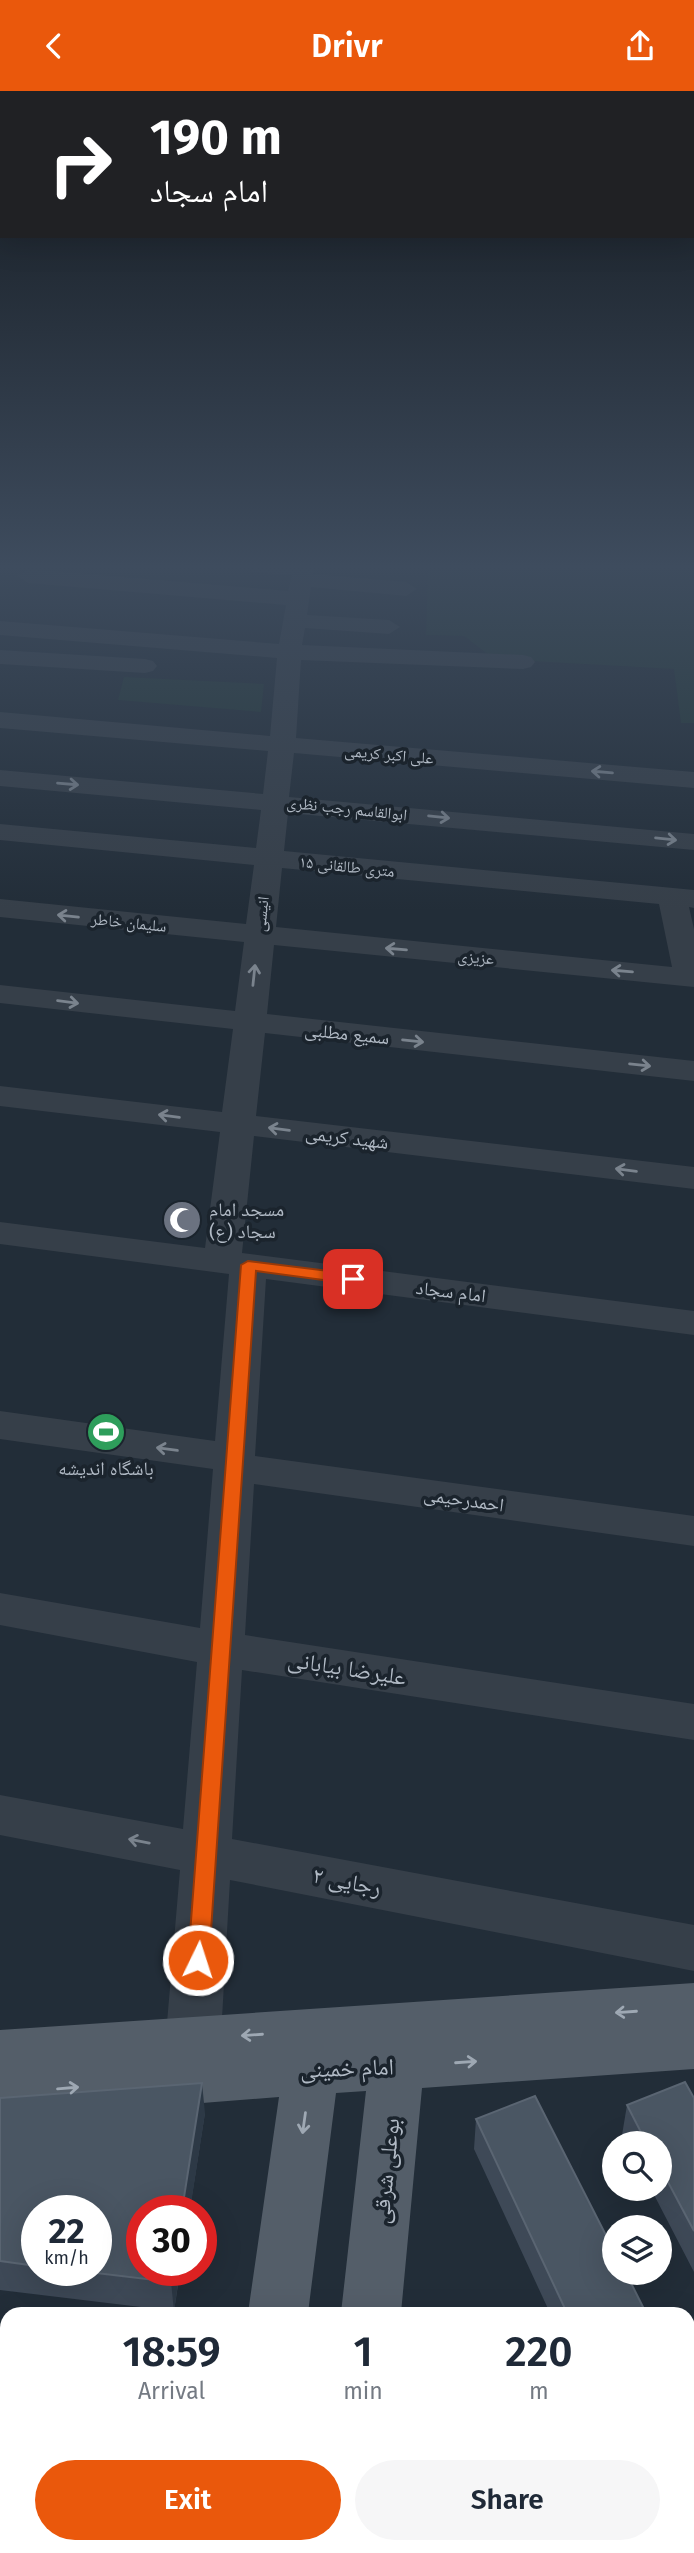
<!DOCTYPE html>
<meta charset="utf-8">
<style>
body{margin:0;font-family:"Fira Sans","Noto Naskh Arabic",sans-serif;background:#f6f6f7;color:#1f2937;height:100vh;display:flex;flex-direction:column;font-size:26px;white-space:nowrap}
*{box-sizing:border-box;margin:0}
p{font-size:23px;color:#747a83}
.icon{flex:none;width:38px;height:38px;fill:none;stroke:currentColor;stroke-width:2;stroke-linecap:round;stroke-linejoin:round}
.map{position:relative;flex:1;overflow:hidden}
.details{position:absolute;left:0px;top:2216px;width:695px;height:247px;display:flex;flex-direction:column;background:#fff;border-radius:21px 21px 0 0;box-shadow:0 7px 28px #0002}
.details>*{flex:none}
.hud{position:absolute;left:0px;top:0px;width:695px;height:147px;box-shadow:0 7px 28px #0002;background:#202124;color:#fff;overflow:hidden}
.controls{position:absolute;left:602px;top:2040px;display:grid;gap:14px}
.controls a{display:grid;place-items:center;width:70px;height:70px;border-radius:50%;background:#fff;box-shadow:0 7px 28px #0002;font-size:35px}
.speed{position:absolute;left:21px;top:2104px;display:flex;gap:14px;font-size:35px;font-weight:700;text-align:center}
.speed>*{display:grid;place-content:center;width:91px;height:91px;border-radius:50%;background:#fff;box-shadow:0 7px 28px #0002;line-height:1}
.speed small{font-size:18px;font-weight:400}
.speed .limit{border:10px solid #d22;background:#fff;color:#111}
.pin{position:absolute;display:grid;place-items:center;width:60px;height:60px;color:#fff;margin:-30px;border-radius:14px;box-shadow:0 4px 10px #0006}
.me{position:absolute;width:77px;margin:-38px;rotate:4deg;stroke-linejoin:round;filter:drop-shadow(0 0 5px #0008)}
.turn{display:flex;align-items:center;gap:24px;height:147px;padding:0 35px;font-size:32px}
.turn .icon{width:91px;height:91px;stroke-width:2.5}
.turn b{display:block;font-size:49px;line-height:60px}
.eta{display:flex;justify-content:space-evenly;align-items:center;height:119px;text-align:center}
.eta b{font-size:42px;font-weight:600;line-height:49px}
.cta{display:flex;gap:14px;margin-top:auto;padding:14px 35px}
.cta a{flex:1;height:80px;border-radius:42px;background:#ea580c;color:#fff;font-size:28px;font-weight:600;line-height:80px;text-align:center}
.cta a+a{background:#f6f6f7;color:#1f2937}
header{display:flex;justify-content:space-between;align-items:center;height:91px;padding:0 35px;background:#ea580c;color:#fff;font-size:32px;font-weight:600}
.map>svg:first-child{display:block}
.green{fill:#243839}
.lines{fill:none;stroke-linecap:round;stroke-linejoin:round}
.minor{fill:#363f49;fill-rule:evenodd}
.major{fill:#545e69;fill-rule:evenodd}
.wall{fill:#3e4957;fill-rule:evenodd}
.shaded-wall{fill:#2d3946}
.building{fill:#4a5663;stroke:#5a6572;stroke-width:2}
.oneway{stroke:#7a838d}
.oneway2{stroke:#9ea8b3}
.route{fill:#ea580c;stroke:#983908;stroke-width:2}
.labels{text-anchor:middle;stroke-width:7;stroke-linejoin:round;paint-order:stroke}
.far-street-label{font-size:16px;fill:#b1bac5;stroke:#1b242d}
.street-label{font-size:19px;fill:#b1bac5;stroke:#1b242d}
.poi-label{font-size:19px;fill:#b1bac5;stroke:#1b242d;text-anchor:start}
.near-street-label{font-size:23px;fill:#b1bac5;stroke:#1b242d}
</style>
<header><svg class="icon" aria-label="back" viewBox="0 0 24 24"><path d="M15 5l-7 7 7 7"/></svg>Drivr<svg class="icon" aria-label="share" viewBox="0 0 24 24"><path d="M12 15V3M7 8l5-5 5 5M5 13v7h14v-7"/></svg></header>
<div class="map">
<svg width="694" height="2462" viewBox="0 0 694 2462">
<rect width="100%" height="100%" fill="#222d38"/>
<path class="green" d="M428,475H694V632H681L674,578L494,568L464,545L426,544Z
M124,586L264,593L261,621L118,609Z
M0,2235L7,2236V2455H200L199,2462H0Z"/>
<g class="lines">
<path class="minor" d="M241,475H315L313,483L406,491L417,498L406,505L311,496L307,524L389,529L400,536L389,543L305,537L302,554L523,564L531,566L535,571L531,576L523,578L301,569L296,647L694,681V697L294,662L289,706L694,743V759L288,722L284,760L694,799V817L689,816L694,838V896L274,854L267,923L694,970V990L265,942L256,1025L694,1076V1098L254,1045L242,1162L694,1220V1244L266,1188L255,1365L694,1425V1455L254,1393L245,1544L694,1613V1649L242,1579L232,1748L694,1834V1880L230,1789L219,1979L211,1997L191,2004L171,1997L163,1979L180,1779L0,1744V1704L183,1738L197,1571L0,1534V1502L200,1537L213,1378L0,1348V1320L215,1350L229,1183L0,1153V1131L205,1157L220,1041L0,1015V995L222,1021L233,938L0,912V894L235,920L244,851L0,826V808L246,833L254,774L0,749V733L256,757L261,719L0,695V679L263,703L268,660L0,637V621L270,645L277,567L0,544V530L279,553L286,514L28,492L17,485L28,478L288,500L292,484L252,481ZM282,777L659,813L672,876L276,836Z
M0,559L145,568L153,570L157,575L153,580L145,582L0,573Z"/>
<path class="major" d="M694,1892V1978L422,1997L401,2222H341L366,2000L336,2002L308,2222H248L279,2006L0,2028V1939Z
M214,2455H280L279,2462H213Z
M315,2455H381L380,2462H314Z"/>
</g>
<path class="wall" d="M0,2007L205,2022L174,2220L0,2199ZM37,2119L96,2179H37Z
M694,2007V2181L651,2098H660V2053H627L622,2044L627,2014Z
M476,2028L646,2222H550L474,2058Z"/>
<path class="shaded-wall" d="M202,1992L205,2022L190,2119H182Z
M173,2179H180L174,2220L171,2191Z
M694,2398V2423L688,2426V2400Z"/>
<path class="building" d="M685,1991L694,2007V2140L660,2076V2053H647L627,2014Z
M202,1992L182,2119H142V2179H173L171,2191L71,2179H96V2119H37V2175L0,2170V2007Z
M535,2005L614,2160V2182H626L646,2222H567L476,2028Z
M688,2304L694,2316V2398L688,2400Z"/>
<defs><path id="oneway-shaft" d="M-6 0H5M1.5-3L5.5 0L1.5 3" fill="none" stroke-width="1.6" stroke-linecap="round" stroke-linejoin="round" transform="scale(1.75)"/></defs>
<g class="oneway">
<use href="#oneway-shaft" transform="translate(602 681) rotate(-175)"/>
<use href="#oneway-shaft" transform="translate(68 693) rotate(5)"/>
<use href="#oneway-shaft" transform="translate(439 726) rotate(6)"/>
<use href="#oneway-shaft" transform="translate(666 748) rotate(6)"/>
<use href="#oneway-shaft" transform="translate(68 825) rotate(-174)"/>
<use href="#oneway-shaft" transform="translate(396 858) rotate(-175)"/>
<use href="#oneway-shaft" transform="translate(622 880) rotate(-175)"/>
<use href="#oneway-shaft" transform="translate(254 884) rotate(-84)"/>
<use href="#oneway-shaft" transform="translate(68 911) rotate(7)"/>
<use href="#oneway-shaft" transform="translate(413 950) rotate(6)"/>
<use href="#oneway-shaft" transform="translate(640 974) rotate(6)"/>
<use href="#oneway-shaft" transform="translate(169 1025) rotate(-173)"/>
<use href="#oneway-shaft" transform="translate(279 1038) rotate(-173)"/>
<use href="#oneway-shaft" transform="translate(626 1079) rotate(-173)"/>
<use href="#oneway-shaft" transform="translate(167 1358) rotate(-172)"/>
<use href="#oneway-shaft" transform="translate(139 1750) rotate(-169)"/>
</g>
<g class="oneway2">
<use href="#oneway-shaft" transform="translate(626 1921) rotate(176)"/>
<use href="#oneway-shaft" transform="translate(252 1944) rotate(176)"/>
<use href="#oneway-shaft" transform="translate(466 1971) rotate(-4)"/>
<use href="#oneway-shaft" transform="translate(68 1997) rotate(-5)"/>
<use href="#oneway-shaft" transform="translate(304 2032) rotate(98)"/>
</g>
<linearGradient id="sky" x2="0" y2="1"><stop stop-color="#13191f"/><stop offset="0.58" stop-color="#3e4c5e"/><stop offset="1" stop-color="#3e4c5e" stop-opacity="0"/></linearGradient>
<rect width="694" height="820" fill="url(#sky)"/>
<path class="route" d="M248,1170L353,1183L361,1188L353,1193L256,1180L209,1869L206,1876L198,1878L191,1876L188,1869L241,1174Z"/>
<defs>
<symbol id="mosque-disc" viewBox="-11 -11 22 22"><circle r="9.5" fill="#6b7280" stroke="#1b242d"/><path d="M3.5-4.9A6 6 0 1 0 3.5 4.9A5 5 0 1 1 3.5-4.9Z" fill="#fff"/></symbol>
<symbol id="stadium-disc" viewBox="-11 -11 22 22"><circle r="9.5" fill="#2e9e5b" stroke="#1b242d"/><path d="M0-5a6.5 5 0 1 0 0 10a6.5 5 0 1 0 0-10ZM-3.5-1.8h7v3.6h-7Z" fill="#fff"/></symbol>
</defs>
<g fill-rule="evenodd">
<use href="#mosque-disc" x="160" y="1107" width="44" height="44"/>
<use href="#stadium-disc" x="84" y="1319" width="44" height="44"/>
</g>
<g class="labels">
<g class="far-street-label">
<text transform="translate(389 663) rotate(5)" y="6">علی اکبر کریمی</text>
<text transform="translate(347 717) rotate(6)" y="6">ابوالقاسم رجب نظری</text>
<text transform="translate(347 775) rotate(6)" y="6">۱۵ متری طالقانی</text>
<text transform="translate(261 823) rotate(-84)" y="6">انیسی</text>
<text transform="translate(129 831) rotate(6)" y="6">سلیمان خاطر</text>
<text transform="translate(476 866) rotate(5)" y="6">عزیزی</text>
</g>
<g class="street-label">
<text transform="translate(347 942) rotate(6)" y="7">سمیع مطلبی</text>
<text transform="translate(347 1046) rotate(7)" y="7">شهید کریمی</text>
<text transform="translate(451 1200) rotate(7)" y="7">امام سجاد</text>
<text transform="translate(464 1408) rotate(8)" y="7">احمدرحیمی</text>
</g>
<g class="poi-label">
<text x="209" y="1125">مسجد امام<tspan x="209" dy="22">سجاد (ع)</tspan></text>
<text x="106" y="1384" text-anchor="middle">باشگاه اندیشه</text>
</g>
<g class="near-street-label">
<text transform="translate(347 1577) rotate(9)" y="8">علیرضا بیابانی</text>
<text transform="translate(347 1790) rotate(11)" y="8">رجایی ۲</text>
<text transform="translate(347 1977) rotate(-2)" y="8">امام خمینی</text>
<text transform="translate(386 2080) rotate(-84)" y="8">بوعلی شرقی</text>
</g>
</g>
</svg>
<div class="controls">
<a><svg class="icon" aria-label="search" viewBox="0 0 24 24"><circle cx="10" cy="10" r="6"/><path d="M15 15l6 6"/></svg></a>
<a><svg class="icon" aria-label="layers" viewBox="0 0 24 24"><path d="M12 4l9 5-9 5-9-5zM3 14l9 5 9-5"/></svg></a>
</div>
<div class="speed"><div>22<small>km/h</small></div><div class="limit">30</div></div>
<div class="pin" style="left:353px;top:1188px;background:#d93025"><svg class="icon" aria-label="arrive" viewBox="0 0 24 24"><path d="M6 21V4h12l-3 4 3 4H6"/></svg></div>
<svg class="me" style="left:198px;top:1869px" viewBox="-20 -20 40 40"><circle r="17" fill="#ea580c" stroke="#fff" stroke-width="3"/><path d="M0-11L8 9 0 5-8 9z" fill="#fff"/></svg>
<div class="hud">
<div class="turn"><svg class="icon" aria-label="right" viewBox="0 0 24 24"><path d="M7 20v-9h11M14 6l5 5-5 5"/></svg><div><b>190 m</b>امام سجاد</div></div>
</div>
<section class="details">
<div class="eta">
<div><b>18:59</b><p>Arrival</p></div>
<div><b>1</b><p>min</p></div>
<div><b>220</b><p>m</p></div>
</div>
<div class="cta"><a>Exit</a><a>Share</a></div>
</section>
</div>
